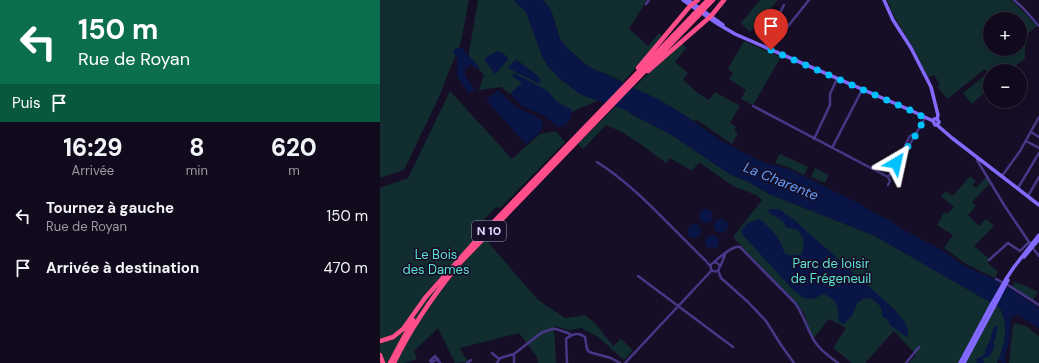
<!DOCTYPE html>
<html lang="fr">
<meta charset="utf-8">
<style>
body{margin:0;font-family:"DM Sans",sans-serif;background:#191325;color:#f1f3f6;height:100vh;display:flex;flex-direction:column;font-size:15px;white-space:nowrap}
*{box-sizing:border-box;margin:0}
p{font-size:13px;color:#9c9aa3}
.icon{flex:none;width:22px;height:22px;fill:none;stroke:currentColor;stroke-width:2;stroke-linecap:round;stroke-linejoin:round}
.map{position:relative;flex:1;overflow:hidden}
.drawer{display:flex;flex-direction:column;background:#100a1c;width:380px}
.drawer>*{flex:none}
.guide{background:#0b6e4f;color:#fff;overflow:hidden}
.tools{position:absolute;left:603px;top:12px;display:grid;gap:8px}
.tools a{display:grid;place-items:center;width:44px;height:44px;border-radius:50%;background:#100a1c;box-shadow:0 2px 10px #0003,0 0 0 1px #302b3b;font-size:20px}
.pin{position:absolute;display:grid;place-items:center;width:34px;height:34px;color:#fff;margin:-41px -17px;border-radius:50% 50% 50% 0;rotate:-45deg;box-shadow:0 0 4px #0007}
.pin .icon{rotate:45deg}
.me{position:absolute;width:44px;margin:-22px;rotate:36deg;stroke-linejoin:round;filter:drop-shadow(0 0 3px #0008)}
.turn{display:flex;align-items:center;gap:14px;height:84px;padding:0 12px;font-size:18px}
.turn .icon{width:52px;height:52px;stroke-width:2.5}
.turn b{display:block;font-size:28px;line-height:34px}
.then{display:flex;align-items:center;height:38px;padding:0 12px;background:#0003;gap:8px;font-size:15px}
.eta{display:flex;justify-content:space-evenly;align-items:center;height:68px;text-align:center}
.eta b{font-size:24px;font-weight:800;line-height:28px}
ul{padding:0;list-style:none}
li{display:flex;align-items:center;gap:12px;height:52px;padding:0 12px}
li div{flex:1}
li b{display:block;font-size:15px}
li em{font-style:normal}
main{display:flex;flex:1;min-height:0}
.map>svg:first-child{display:block}
.green{fill:#112d30;fill-rule:evenodd}
.water{fill:#091645}
.lines{fill:none;stroke-linecap:round;stroke-linejoin:round}
.street{stroke:#463886;stroke-width:2.5}
.secondary{stroke:#836aff;stroke-width:3.5}
.highway{stroke:#ff4e8a;stroke-width:4.5}
.secondary-bridge{stroke:#836aff;stroke-width:3.5}
.highway-bridge{stroke:#ff4e8a;stroke-width:4.5}
.route{stroke:#00c1fe;stroke-width:7;stroke-dasharray:0 12.6}
.labels{text-anchor:middle;stroke-width:3.5;stroke-linejoin:round;paint-order:stroke}
.shield{fill:#160e26;stroke:#a398be;stroke-width:1}
.shield-label{font-size:12px;font-weight:bold;fill:#dfd3ff}
.park-label{font-size:13px;fill:#5ce3d4;stroke:#160e26}
.water-label{font-size:14px;font-style:italic;fill:#619fff;stroke:#160e26}
</style>
<main>
<section class="drawer">
<div class="guide">
<div class="turn"><svg class="icon" aria-label="left" viewBox="0 0 24 24"><path d="M17 20v-9H6M10 6l-5 5 5 5"/></svg><div><b>150 m</b>Rue de Royan</div></div>
<div class="then">Puis<svg class="icon" aria-label="arrive" viewBox="0 0 24 24"><path d="M6 21V4h12l-3 4 3 4H6"/></svg></div>
</div>
<div class="eta">
<div><b>16:29</b><p>Arrivée</p></div>
<div><b>8</b><p>min</p></div>
<div><b>620</b><p>m</p></div>
</div>
<ul>
<li><svg class="icon" aria-label="left" viewBox="0 0 24 24"><path d="M17 20v-9H6M10 6l-5 5 5 5"/></svg><div><b>Tournez à gauche</b><p>Rue de Royan</p></div><em>150 m</em></li>
<li><svg class="icon" aria-label="arrive" viewBox="0 0 24 24"><path d="M6 21V4h12l-3 4 3 4H6"/></svg><div><b>Arrivée à destination</b></div><em>470 m</em></li>
</ul>
</section>
<div class="map">
<svg width="659" height="363" viewBox="0 0 659 363">
<rect width="100%" height="100%" fill="#160e26"/>
<path class="green" d="M0,0H89L81,42L58,99L24,170L0,178Z
M98,0H134L146,12L163,58L168,66L180,79L204,96L219,100L192,112L146,83L130,94L121,87L99,90L104,75L88,58Z
M163,0H267L249,29L268,46L279,33L282,35L271,51L243,82L224,73L215,70L205,64L188,49L180,39L171,10Z
M380,0H398L370,32L361,23Z
M507,0H631L637,5L657,26L646,35L645,58L630,71H610V88L592,104L583,93L608,73L605,69L567,99L557,86L560,84L554,75L548,78L534,49L515,18ZM610,19H640V49H610Z
M364,41L401,57L373,105L361,99L366,90L349,79L353,73L348,69Z
M302,43L306,48L295,62L308,73L303,80L319,94L329,100L335,92L360,106L350,123L356,127L354,131L358,133L352,144L317,120L312,121C294,107 274,97 253,88Z
M70,91L132,159L160,134L176,131L185,142L120,208L116,207L100,224L108,242L158,300L185,318L205,315L216,324L233,346L241,339L253,350L244,360L218,337L201,328L189,330L174,326L176,363H158L157,357L139,333L80,348L85,358H87V362L75,363L58,328L34,351L37,359L24,363H0V188L28,178Z
M236,106L246,110L255,116L290,134L360,179L367,181L389,194L495,236L620,308C629,325 625,346 617,363H529L536,355L514,331L485,363H472L453,348L466,328L449,319L433,339L424,313L353,237L382,200L376,195L353,186L319,162L312,171L290,158L286,163L259,143L242,132L226,125L203,149L198,144Z
M400,154L428,167L424,175L408,167L395,163Z
M435,168L449,175L445,183L431,177Z
M590,176L596,181L593,185L596,188L606,177L610,183L592,202L596,206L588,215L599,226L606,219L614,226L594,246L609,259L608,263L618,272L615,278L586,264L564,248L573,235L557,225L564,212L567,214L574,207L561,196L566,191L573,196Z
M635,282L648,287L658,292L653,300L632,287Z
M636,323L647,327L659,336V363H629L633,325Z"/>
<path class="water" d="M134,0H163L171,10L180,39L188,49L205,64L215,70L224,73L253,88L276,98L303,114L340,140L368,155L388,164L409,169L478,203L504,218L508,219C512,223 518,225 522,229L562,250L584,266L619,281L659,308V328L637,315L631,317L630,339L625,355V363H622L620,361L617,363C625,346 629,325 620,308L495,236L389,194L367,181L351,175L290,134L255,116L246,110L204,96L197,92L180,79L168,66L163,58L146,12Z
M76,48H82L100,68L96,69L91,64L85,69V76L95,89L89,94L77,76V58L73,51Z
M117,51L122,53L128,57V60L115,74L105,61V58Z
M136,59L158,76L161,81L159,84L128,68Z
M134,73L168,91L176,101L192,110C192,118 187,127 178,127L163,115L142,106L130,94L142,83L132,76Z
M118,90L137,108L156,116L164,123L159,133L146,144L106,100Z
M390,209H399L413,219L513,308C519,315 532,327 527,337L510,325L508,320L503,317L501,312L502,310L499,305L491,298L484,299L478,302L471,317L464,324L459,322C458,306 459,302 444,294L433,299L423,298L413,290L362,234L361,231L367,223L379,219C394,230 399,237 405,254L410,255H422L424,240L418,230L406,227L403,221L388,212Z
M319 216a7 7 0 1 1 14 0a7 7 0 1 1-14 0Z
M334 226a7 7 0 1 1 14 0a7 7 0 1 1-14 0Z
M307 231a7 7 0 1 1 14 0a7 7 0 1 1-14 0Z
M325 242a7 7 0 1 1 14 0a7 7 0 1 1-14 0Z
M614,326H617V334L613,344L615,346L612,353L607,358L604,357L603,358L604,363H597L595,360L605,354V350L610,340Z"/>
<g class="lines">
<path class="street" d="M634,0L642,7L659,26
M266,4L269,0
M384,26L391,30
M398,38L391,30L404,5
M386,48L401,35L429,0
M373,106L508,177
M651,132L659,137
M434,139L450,105V94L457,79
M646,141L659,148
M452,148L482,90
M597,157V160L624,205L649,242L652,243
M217,162C258,188 290,227 325,260L331,267
M516,163L530,136L532,135L534,136
M622,176L640,151L659,117
M508,185L510,181L508,177L530,144L545,118
M638,188L659,153
M648,196L659,177
M652,247L659,256
M609,260L628,243L640,251L649,242
M334,262C340,257 353,245 360,247L415,303C425,317 427,330 435,342C441,351 450,357 458,363
M330.5 267a4.5 4.5 0 1 1 9 0a4.5 4.5 0 1 1-9 0Z
M340,267L345,255
M338,270L341,278L368,302L386,321L401,345L414,363
M258,276L353,347
M616,279L628,285L659,305
M112,353L119,359
M58,359L52,362L50,361L55,356L60,363
M87,363L91,360
M117,363L120,358L134,354
M134,363V354L161,333L172,329H176L188,333L191,335
M187,363L186,339C191,334 199,332 205,337L207,349L209,352L231,358L240,363
M245,363L332,270
M526,363L539,347"/>
<path class="secondary" d="M303,0L338,24L355,34L530,110L553,121
M308,0L343,25
M504,0L513,20L531,48L551,87L558,115L557,119L559,122L558,124L555,125L553,121L554,119H557
M557,125L572,138L659,205
M644,257L659,239
M626,279L634,267L659,235
M580,363L611,305
M584,363L614,307"/>
<path class="highway" d="M323,5L328,0
M326,7L333,0
M258,68L310,6L318,0
M268,71L331,16L344,0
M0,341L13,337L23,329L45,298L100,236L314,14
M0,355L3,363
M10,363L33,320
M14,363C31,327 53,296 78,265L318,16"/>
<path class="secondary-bridge" d="M611,305L626,279
M614,307L628,280"/>
<path class="highway-bridge" d="M314,14L323,5
M318,16L326,7"/>
</g>
<g class="lines">
<path class="route" d="M391,50L530,110L545,118L534,138L516,163"/>
</g>
<g class="labels">
<rect class="shield" x="92" y="221" width="34" height="20" rx="3"/>
<g class="shield-label">
<text x="109" y="235">N 10</text>
</g>
<g class="park-label">
<text x="56" y="259">Le Bois<tspan x="56" dy="15">des Dames</tspan></text>
<text x="451" y="268">Parc de loisir<tspan x="451" dy="15">de Frégeneuil</tspan></text>
</g>
<g class="water-label">
<text transform="translate(401 181) rotate(22)" y="5">La Charente</text>
</g>
</g>
</svg>
<div class="tools">
<a>+</a>
<a>−</a>
</div>
<div class="pin" style="left:391px;top:50px;background:#d93025"><svg class="icon" aria-label="arrive" viewBox="0 0 24 24"><path d="M6 21V4h12l-3 4 3 4H6"/></svg></div>
<svg class="me" style="left:516px;top:163px" viewBox="-20 -20 40 40"><path d="M0-17L14 15 0 8-14 15z" fill="#00c1fe" stroke="#fff" stroke-width="4"/></svg>
</div>
</main>
